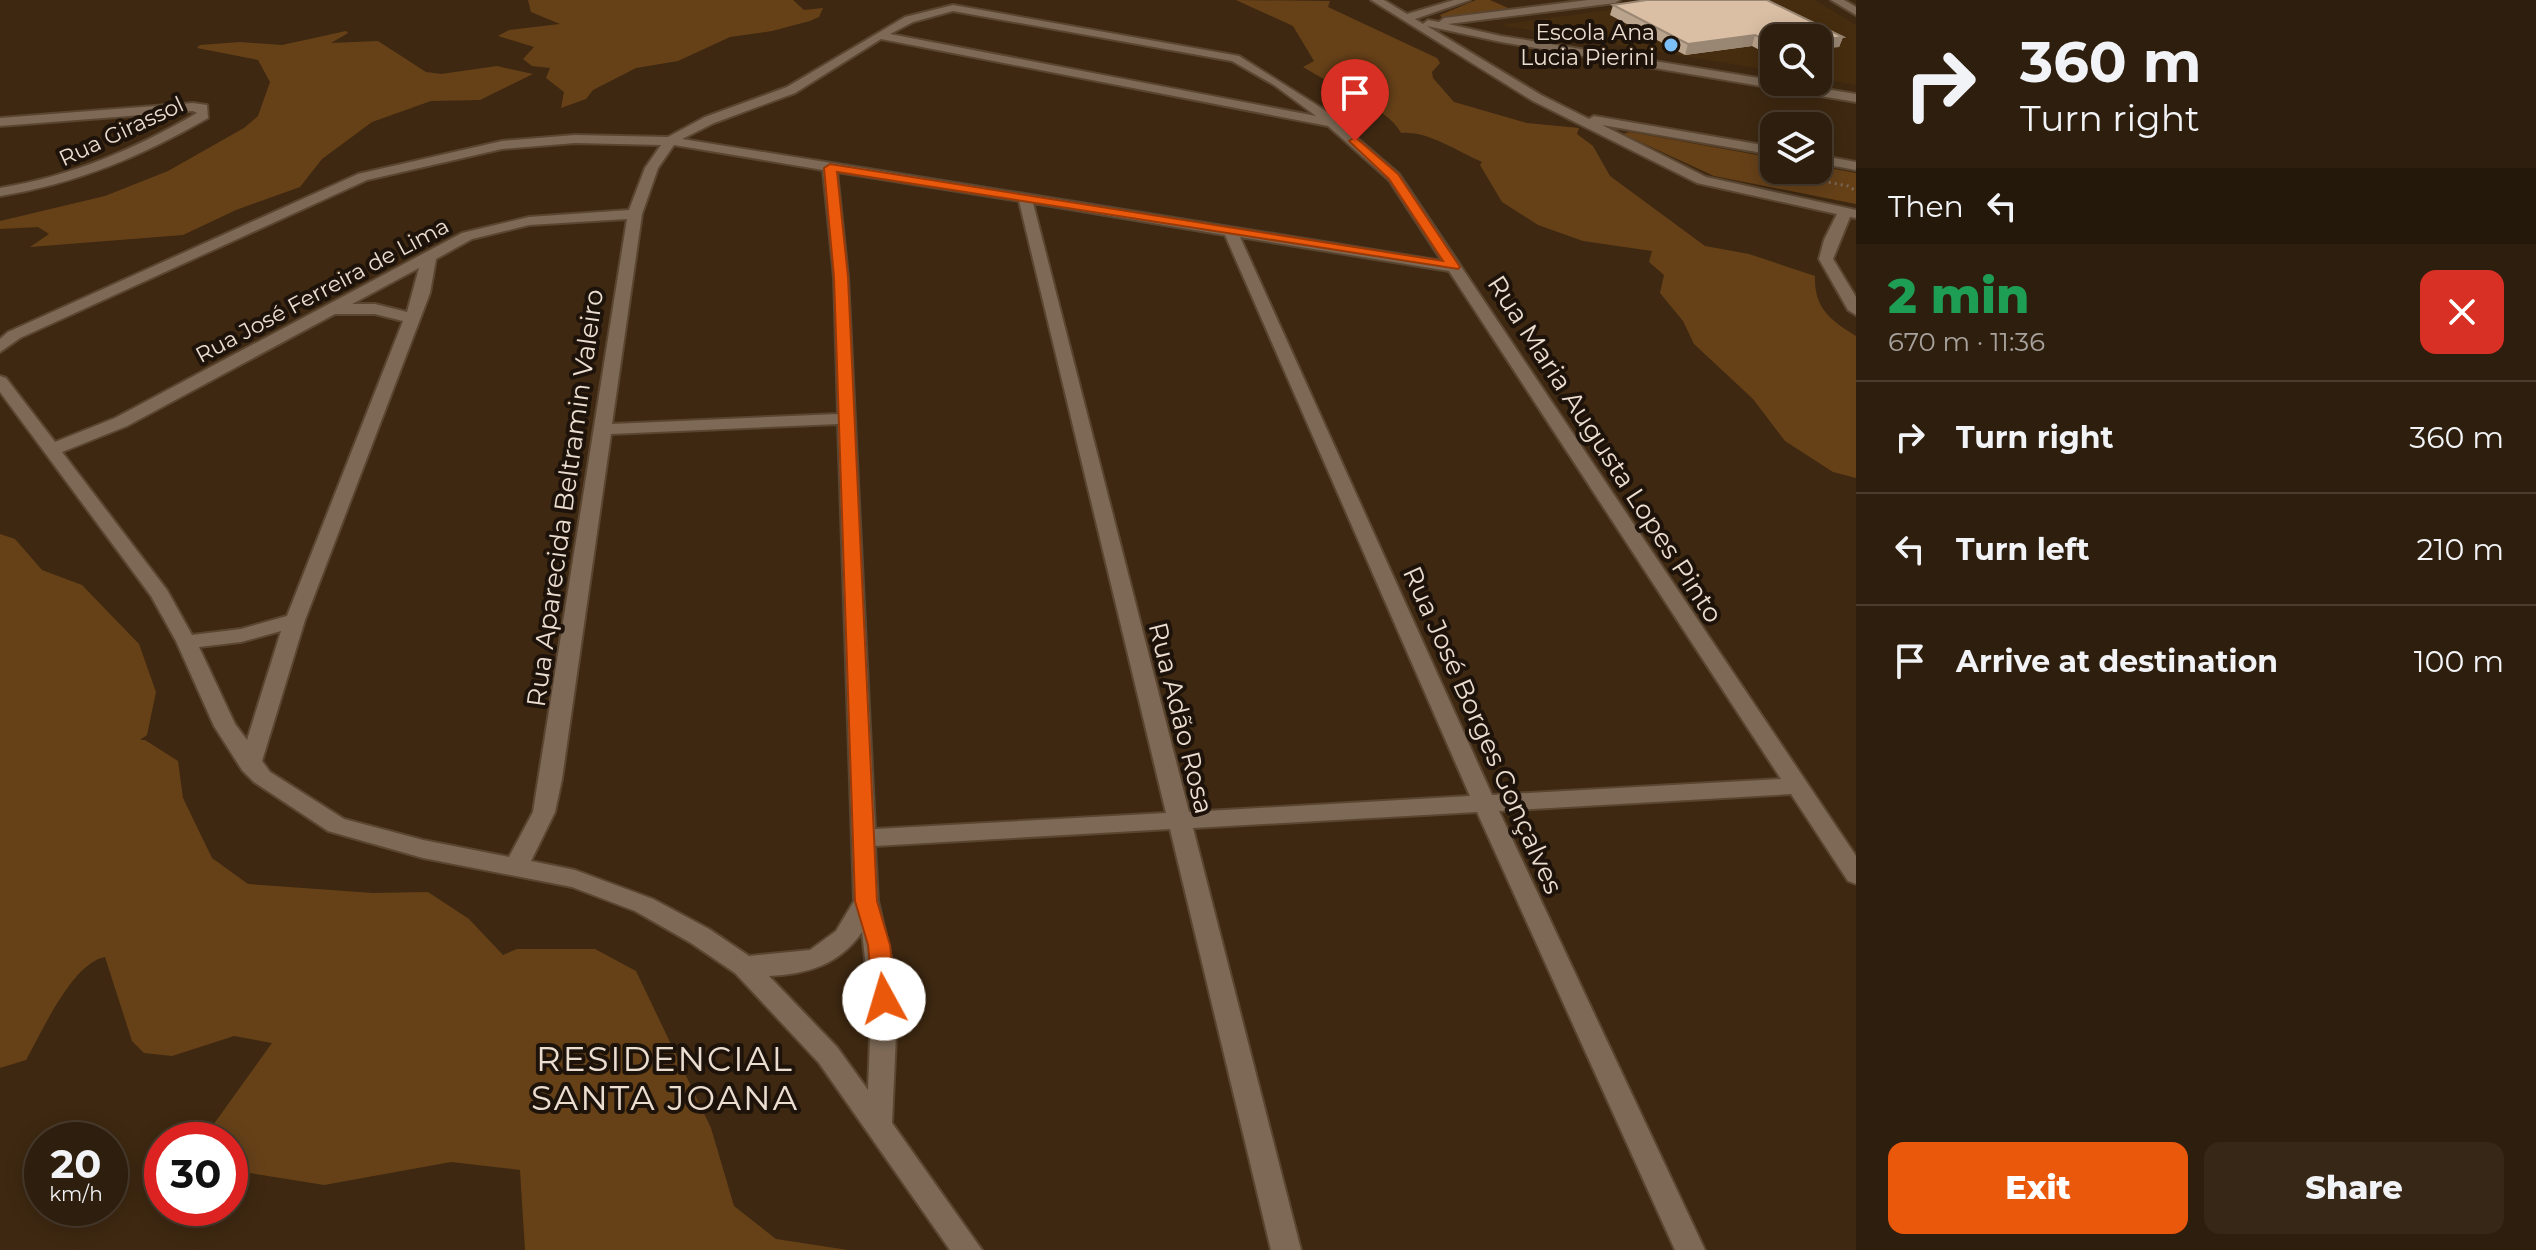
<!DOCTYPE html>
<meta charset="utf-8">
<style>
body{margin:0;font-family:Montserrat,sans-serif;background:#362716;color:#f1f3f6;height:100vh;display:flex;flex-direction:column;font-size:30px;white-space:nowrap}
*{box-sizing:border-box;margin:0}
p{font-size:26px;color:#a7a29d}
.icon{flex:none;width:44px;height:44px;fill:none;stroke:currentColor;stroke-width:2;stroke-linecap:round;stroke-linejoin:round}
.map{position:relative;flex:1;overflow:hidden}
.drawer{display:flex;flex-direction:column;background:#2e1e0d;width:680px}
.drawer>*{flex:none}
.guide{background:#2e1e0d;color:#f1f3f6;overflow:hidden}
.tools{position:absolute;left:1760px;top:24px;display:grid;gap:16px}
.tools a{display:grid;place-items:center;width:72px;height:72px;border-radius:16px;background:#2e1e0d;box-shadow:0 4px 20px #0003,0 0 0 2px #493c2e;font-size:40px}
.speed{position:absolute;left:24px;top:1122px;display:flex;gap:16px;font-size:40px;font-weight:700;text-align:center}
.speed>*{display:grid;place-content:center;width:104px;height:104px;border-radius:50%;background:#2e1e0d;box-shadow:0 4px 20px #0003,0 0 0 2px #493c2e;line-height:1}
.speed small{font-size:20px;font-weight:400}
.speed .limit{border:12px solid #d22;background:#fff;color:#111}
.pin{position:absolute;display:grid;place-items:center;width:68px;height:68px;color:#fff;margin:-82px -34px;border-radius:50% 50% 50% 0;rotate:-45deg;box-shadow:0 0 8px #0007}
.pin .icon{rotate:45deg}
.me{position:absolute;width:88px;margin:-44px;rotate:354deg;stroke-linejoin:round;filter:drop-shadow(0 0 6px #0008)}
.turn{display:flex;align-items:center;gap:28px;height:168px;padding:0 32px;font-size:36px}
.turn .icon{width:104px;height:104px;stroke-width:2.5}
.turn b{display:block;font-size:56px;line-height:68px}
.then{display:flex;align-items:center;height:76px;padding:0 32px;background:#0003;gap:16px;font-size:30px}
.round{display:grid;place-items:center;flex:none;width:84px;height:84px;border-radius:16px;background:#362716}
.summary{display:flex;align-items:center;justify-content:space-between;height:136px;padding:0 32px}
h1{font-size:48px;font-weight:800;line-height:60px;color:#1e9e55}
.primary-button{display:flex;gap:16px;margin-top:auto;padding:16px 32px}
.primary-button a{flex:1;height:92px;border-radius:16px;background:#ea580c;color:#fff;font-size:32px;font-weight:800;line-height:92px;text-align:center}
.primary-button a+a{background:#362716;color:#f1f3f6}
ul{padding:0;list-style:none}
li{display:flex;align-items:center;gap:24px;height:112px;padding:0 32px;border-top:2px solid #493c2e}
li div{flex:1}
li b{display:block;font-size:30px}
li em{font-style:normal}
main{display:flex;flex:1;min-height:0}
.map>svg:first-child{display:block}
.built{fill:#472d0f}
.green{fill:#664118}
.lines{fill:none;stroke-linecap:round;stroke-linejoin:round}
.minor-casing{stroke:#5a4530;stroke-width:4}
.path{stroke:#796653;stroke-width:3;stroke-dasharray:2 4;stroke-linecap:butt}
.minor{fill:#7d6956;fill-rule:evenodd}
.wall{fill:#bba48d}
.shaded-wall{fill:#998673}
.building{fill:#dabfa4;stroke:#998673;stroke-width:2}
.route{fill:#ea580c;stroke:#983908;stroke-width:2}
.poi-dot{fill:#7bbef8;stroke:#1d130a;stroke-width:3}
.labels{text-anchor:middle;stroke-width:8;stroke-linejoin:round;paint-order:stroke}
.far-poi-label{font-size:22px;fill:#ebddd0;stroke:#1d130a;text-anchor:end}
.far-street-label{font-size:22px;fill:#ebddd0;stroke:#1d130a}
.street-label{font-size:26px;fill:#ebddd0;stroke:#1d130a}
.near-neighbourhood-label{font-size:34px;letter-spacing:2px;fill:#ebddd0;stroke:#1d130a}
</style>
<main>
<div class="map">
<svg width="1856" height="1250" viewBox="0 0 1856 1250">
<rect width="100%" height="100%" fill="#3e2811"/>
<path class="built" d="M1680,0H1815L1856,25V85L1818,78V38H1774V71L1500,25Z"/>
<path class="green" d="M528,0H793L804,10L823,8L819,17L810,21L772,31L730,37L678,61L636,68L593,90L586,99L561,108L564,92L546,78L550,68L532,66L523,59L534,47L498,36L509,30L560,24L531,12Z
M1236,0L1330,1L1328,7L1437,58L1440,63L1432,72L1433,78L1454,102L1527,123L1579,128L1577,134L1593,146L1610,176L1705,246L1749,254L1815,276C1814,308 1830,320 1856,336V478L1833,472L1785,441L1753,399L1694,344L1683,321L1660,293L1664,275L1649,262L1652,251L1583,241L1538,225L1502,202L1480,165L1482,162C1456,151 1429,131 1401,133C1395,121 1378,108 1365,105C1357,104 1353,108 1345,104L1339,88L1303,67L1314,61L1293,26Z
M1476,0H1490L1515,11L1443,20L1440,15Z
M346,31L348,33L331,43L378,41L426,72L441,74L497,66L533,74L480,100L431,101L372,122L322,159L300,187L236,210L183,235L30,247L49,234L38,227L0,229V221L105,196L168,171L244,128L258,116L270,82L258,60L197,48L200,45L240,42L282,45Z
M1630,132L1774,158V170H1818V166L1856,173V204L1714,176L1623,134Z
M0,534L15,539L42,570L82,585L139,644L156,692L147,735L140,740H145L178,761L183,798L212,858L248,884L373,893L428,892L469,919L503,955L517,949H595L636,971L711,1128L734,1206L776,1239L848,1250H525L520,1170L451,1162L324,1185L231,1170L230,1140H213L211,1128L272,1043L234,1036L172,1056L144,1053L132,1041L105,957C72,963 42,1032 26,1060L0,1068Z"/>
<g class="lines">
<defs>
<path id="minor" d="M1371,0H1384L1407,14L1454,0H1470L1415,19L1423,24L1428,20L1439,22L1444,18L1588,0H1620L1615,3L1448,24L1501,36L1856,94V102L1501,42L1427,26L1541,95L1589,119L1594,116L1774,147V155L1602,125L1706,177L1856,210V218L1850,217L1833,259L1856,297V315L1848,310L1819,259L1824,240L1837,214L1697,183L1533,101Z
M1831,0H1844L1856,7V15Z
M953,5L1239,56L1323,109L1399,174L1856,856V884L1848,881L1791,794L1499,811L1705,1250H1675L1477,812L1193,828L1301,1250H1271L1170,829L875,846L878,901L891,957L897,1013L892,1123L982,1250H950L819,1063L735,973L691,943L635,911L572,887L423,858L328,831L254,782L242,770L214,726L176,641L151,596L0,392V376L6,378L55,442L115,418L462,233L529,217L629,210L645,168L661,145L575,143L502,149L367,180L20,338L0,352V339L8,332L358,174L502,141L575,135L668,137L705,117L787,87L905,17ZM953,11L1232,61L1274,85L1316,116L890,34L913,22ZM881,39L1328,126L1389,180L1442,261L682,139L714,123L795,93ZM674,145L823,170L834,277L838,414L612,424L642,214L658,168ZM837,172L1019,201L1166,813L875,829L848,277ZM1033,203L1225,235L1470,796L1189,812ZM627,219L533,812L509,857L423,840L344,819L270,772L262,761L305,620L430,293L436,259L472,239L529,225ZM1240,237L1449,271L1781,779L1492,795ZM419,268L407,312L375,304H352ZM335,314H375L403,321L287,616L241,629L192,635L167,590L62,452L127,426ZM838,424L854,901L836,931L810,950L749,956L709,929L653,899L575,870L531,861L555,812L562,779L611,434ZM281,631L247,740L235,724L199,647L241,642ZM862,932L871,1013L868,1090L837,1047L769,976C807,974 839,965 862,932Z
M193,103L207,105L208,118C142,156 76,184 0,196V188C72,176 135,149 197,113L193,111L0,126V118Z
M1818,155L1856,162V170L1818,163Z"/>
</defs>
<use href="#minor" class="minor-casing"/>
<path class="path" d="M1764,170L1848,186L1856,191"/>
<use href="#minor" class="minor"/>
</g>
<path class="wall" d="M1613,5L1843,37L1839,47L1774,38V56L1773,57L1752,46L1685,55L1610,15Z"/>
<path class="shaded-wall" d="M1755,35L1752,46L1685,55L1688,44Z
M1843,37L1839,47L1818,50V40Z"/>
<path class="building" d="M1647,0H1767L1843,37L1818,40V38H1774V44L1755,35L1688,44L1613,5Z"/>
<path class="route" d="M1355,137L1398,174L1460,267L1458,269L837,172L848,277L877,901L890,945L896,999L892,1005L884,1008L876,1005L873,999L868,945L855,901L834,277L824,168L830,164L1443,261L1389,179L1351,143L1349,141Z"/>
<circle class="poi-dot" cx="1671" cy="45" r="8"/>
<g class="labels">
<g class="far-poi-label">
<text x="1655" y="40">Escola Ana<tspan x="1655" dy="25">Lucia Pierini</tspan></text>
</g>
<g class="far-street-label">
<text transform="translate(121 131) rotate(-25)" y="8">Rua Girassol</text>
<text transform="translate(322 290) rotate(-28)" y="8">Rua José Ferreira de Lima</text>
</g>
<g class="street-label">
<text transform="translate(1605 449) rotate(57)" y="9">Rua Maria Augusta Lopes Pinto</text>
<text transform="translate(565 498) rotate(-82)" y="9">Rua Aparecida Beltramin Valeiro</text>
<text transform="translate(1181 718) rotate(76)" y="9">Rua Adão Rosa</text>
<text transform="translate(1483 730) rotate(66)" y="9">Rua José Borges Gonçalves</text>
</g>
<g class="near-neighbourhood-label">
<text x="665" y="1071">RESIDENCIAL<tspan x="665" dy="39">SANTA JOANA</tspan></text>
</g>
</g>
</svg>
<div class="tools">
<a><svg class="icon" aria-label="search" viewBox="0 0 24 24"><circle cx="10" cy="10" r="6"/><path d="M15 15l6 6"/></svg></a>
<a><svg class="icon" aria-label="layers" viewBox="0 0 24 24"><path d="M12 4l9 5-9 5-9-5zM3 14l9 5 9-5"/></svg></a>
</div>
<div class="speed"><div>20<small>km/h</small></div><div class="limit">30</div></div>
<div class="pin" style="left:1355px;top:141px;background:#d93025"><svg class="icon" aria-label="arrive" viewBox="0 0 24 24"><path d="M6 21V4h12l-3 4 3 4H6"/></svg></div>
<svg class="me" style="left:884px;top:999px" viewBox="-20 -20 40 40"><circle r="19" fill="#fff"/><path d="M0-13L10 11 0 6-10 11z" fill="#ea580c"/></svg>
</div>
<section class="drawer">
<div class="guide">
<div class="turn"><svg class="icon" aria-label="right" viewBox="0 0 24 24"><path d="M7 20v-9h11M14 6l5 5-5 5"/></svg><div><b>360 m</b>Turn right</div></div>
<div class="then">Then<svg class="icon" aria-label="left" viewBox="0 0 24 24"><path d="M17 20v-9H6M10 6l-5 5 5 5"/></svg></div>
</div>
<div class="summary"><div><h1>2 min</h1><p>670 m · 11:36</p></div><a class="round" style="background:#d93025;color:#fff"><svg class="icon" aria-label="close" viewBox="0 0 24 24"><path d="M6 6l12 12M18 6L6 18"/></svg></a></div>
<ul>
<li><svg class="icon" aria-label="right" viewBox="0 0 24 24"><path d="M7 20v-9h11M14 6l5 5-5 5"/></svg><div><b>Turn right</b></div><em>360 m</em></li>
<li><svg class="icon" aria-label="left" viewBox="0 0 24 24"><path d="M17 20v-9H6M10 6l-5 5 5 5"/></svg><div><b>Turn left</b></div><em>210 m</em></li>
<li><svg class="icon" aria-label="arrive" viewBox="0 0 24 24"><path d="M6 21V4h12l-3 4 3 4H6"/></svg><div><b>Arrive at destination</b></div><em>100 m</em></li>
</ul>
<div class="primary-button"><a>Exit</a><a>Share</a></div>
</section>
</main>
